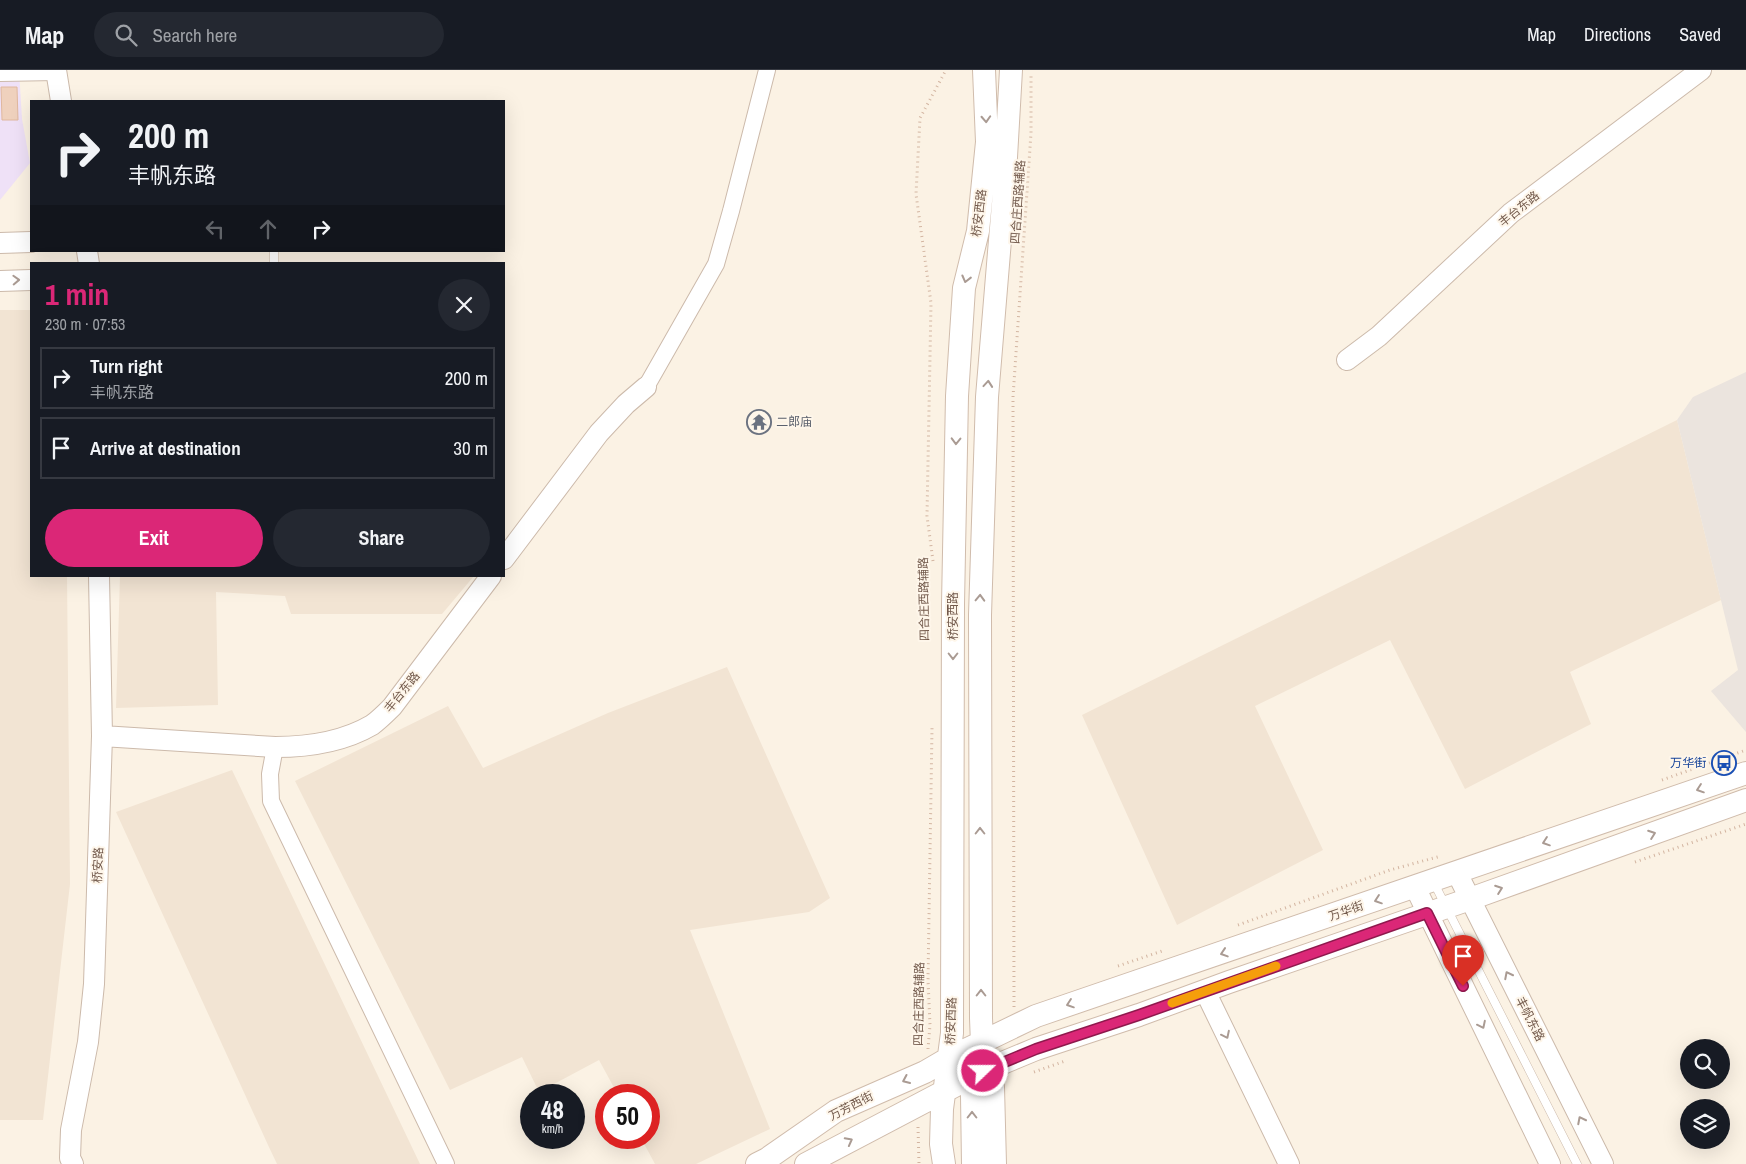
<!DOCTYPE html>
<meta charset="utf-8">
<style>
body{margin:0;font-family:"Archivo Narrow","Noto Sans SC",sans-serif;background:#242831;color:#f1f3f6;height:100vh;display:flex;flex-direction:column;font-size:19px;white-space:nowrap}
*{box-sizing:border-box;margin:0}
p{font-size:16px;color:#9ea1a6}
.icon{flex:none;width:28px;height:28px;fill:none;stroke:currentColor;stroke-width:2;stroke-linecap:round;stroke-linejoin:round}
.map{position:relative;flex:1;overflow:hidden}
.side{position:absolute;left:30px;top:192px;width:475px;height:315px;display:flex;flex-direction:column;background:#171b24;border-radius:0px;box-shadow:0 5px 20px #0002}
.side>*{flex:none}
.hud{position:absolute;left:30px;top:30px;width:475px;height:152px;border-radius:0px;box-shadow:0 5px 20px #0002;background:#171b24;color:#f1f3f6;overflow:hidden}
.tools{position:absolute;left:1680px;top:969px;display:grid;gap:10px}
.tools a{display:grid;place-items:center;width:50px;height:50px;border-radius:50%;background:#171b24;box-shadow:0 5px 20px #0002;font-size:25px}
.speed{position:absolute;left:520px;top:1014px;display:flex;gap:10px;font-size:25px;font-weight:700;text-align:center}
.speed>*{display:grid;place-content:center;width:65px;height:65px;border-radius:50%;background:#171b24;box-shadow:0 5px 20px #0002;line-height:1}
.speed small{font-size:12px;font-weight:400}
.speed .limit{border:8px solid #d22;background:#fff;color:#111}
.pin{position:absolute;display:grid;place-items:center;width:42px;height:42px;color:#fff;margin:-51px -21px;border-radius:50% 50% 50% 0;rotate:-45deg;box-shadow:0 0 5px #0007}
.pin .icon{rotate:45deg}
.me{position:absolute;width:55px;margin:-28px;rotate:68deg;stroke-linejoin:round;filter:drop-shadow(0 0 4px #0008)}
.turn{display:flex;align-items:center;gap:18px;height:105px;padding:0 15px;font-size:22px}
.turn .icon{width:65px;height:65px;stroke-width:2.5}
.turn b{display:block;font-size:35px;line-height:42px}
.lanes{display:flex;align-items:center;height:48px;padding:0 15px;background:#0003;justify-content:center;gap:25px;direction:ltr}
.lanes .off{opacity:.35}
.round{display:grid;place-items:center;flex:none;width:52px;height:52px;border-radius:26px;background:#242831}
.head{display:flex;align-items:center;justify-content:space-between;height:85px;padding:0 15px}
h1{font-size:30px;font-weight:700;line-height:38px;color:#db2777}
.action{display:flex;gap:10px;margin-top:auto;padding:10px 15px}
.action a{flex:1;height:58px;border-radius:30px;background:#db2777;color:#fff;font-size:20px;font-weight:700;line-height:58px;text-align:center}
.action a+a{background:#242831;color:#f1f3f6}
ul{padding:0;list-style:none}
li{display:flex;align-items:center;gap:15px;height:62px;margin:0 10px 8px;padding:0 5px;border:2px solid #363941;border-radius:0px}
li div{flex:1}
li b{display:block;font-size:19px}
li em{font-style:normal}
header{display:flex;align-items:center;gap:30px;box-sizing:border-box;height:70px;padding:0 25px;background:#171b24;border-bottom:1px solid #363941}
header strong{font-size:24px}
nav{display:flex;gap:28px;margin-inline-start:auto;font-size:18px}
.search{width:350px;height:45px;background:#242831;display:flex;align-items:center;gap:12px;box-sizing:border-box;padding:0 18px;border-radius:28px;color:#9ea1a6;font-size:19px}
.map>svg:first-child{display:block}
.residential{fill:#f2e4d3}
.industrial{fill:#ebe4de}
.education{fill:#efe1f7}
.building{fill:#efd1bd;stroke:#e0b89f}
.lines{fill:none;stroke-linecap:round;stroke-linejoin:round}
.service-casing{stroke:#ccbaab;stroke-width:9}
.minor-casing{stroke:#ccbaab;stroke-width:18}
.tertiary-casing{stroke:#ccbaab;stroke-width:22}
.secondary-casing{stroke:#d0bcac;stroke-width:24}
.path{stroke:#d3b5a1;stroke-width:3;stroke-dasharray:1 4;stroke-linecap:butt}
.service{stroke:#fff;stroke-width:8}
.minor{stroke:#fff;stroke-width:16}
.tertiary{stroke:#fff;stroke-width:20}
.secondary{stroke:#fff;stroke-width:22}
.oneway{stroke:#aa9b93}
.route-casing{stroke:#8e194d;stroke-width:12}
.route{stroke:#db2777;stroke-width:9}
.slow{stroke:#f59e0b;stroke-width:9}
.labels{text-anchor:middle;stroke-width:4;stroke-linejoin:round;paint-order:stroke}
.street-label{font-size:12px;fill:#72594b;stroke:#fef6ea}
.worship-label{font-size:12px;fill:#5b616d;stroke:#fef6ea;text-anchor:start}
.transit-label{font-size:12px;fill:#164399;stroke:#fef6ea;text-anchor:end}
</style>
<header>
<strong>Map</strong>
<div class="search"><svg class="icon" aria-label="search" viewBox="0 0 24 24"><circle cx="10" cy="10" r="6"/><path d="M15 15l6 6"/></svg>Search here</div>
<nav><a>Map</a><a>Directions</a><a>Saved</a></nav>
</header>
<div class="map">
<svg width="1746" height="1094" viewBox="0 0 1746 1094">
<rect width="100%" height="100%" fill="#fbf2e4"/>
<path class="residential" d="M0,240H31V506H67L70,814L43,1050H0Z
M1677,350L1721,530L1570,602L1591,654L1465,719L1390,570L1255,636L1323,780L1177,855L1082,645Z
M120,506H474L442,544H291L285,526L216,522L218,635L116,638Z
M727,597L830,828L809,842L690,860L770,1059L696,1094H655L641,1068H649V1025H618L599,990L539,1022L522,987L450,1020L295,711L448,636L483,698L608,643Z
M232,700L420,1094H277L268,1075L116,742Z"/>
<path class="industrial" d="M1746,302V662L1711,621L1738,600L1677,350L1693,327Z"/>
<path class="education" d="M0,0H19L22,49L30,93L0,130Z"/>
<path class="building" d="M1,17H17L18,50H2Z"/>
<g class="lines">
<defs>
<path id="service" d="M274,194V181
M1434,813L1577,1094"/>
<path id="minor" d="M0,3L56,2
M646,317L716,194L731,141L767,0
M275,677L270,704L271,731L446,1094"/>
<path id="tertiary" d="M56,0L61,31
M0,173L31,172
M87,181L89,194
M0,211L31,210
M1347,290L1379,266L1511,143L1701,0
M504,489L599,363L626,334L646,317
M99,506L102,666
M1457,803L1603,1094
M1415,817L1550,1094
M1205,921L1289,1094
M73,1094L70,1088L71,1060L88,972L94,914L102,666L275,677C308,677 343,672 372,655C379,650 386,643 392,637L491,506"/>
<path id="secondary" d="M983,1001L993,1017L995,1094
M757,1094L767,1089L836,1041L925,1002L949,988L1036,946L1746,703
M806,1094L983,1001L1036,979L1139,945L1229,912L1470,829L1746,730
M944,1094L941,1074L942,1039L952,963L953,534L957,326L964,218L978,161L987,72L984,0
M973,1094L972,1026L983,1001L981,948L980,545L987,327L1004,122L1011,0"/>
</defs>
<use href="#service" class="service-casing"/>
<use href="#minor" class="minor-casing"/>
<use href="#tertiary" class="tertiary-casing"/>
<use href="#secondary" class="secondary-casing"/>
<path class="path" d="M933,491L927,446L931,233L916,124L920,48L946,0
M1662,710L1746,680
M1635,792L1746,754
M1238,855L1390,800L1441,786
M1118,896L1162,881
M1014,937L1013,327L1031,63V4
M928,979L930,955L928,910L932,658
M1034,1002L1065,991
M918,1057L919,1094"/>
<use href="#service" class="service"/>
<use href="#minor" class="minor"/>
<use href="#tertiary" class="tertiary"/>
<use href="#secondary" class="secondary"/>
</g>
<defs><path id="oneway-chevron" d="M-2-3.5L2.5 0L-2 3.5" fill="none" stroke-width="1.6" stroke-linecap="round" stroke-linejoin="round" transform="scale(1.25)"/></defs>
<g class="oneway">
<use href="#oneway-chevron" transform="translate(986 49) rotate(87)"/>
<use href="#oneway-chevron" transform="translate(966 209) rotate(104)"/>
<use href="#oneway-chevron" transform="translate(16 210) rotate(-2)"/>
<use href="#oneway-chevron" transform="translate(988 314) rotate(-85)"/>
<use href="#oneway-chevron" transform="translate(956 371) rotate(91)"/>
<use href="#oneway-chevron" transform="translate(980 528) rotate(-88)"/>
<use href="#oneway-chevron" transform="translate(953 586) rotate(90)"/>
<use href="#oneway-chevron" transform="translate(1700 719) rotate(161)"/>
<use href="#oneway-chevron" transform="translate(980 761) rotate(-90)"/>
<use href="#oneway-chevron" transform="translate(1652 764) rotate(-20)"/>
<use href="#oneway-chevron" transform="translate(1546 772) rotate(161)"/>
<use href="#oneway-chevron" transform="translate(1499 819) rotate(-20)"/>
<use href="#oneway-chevron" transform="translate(1378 830) rotate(161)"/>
<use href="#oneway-chevron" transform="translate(1224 883) rotate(162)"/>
<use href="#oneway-chevron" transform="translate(1508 905) rotate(-117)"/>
<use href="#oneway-chevron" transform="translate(981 923) rotate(-90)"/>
<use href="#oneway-chevron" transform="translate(1070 934) rotate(161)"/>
<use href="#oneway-chevron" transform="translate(1482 955) rotate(64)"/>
<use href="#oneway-chevron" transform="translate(1226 965) rotate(64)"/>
<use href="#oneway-chevron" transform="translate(906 1010) rotate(156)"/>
<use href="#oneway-chevron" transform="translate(972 1045) rotate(-90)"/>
<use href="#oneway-chevron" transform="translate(1581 1050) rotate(-117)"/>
<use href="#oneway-chevron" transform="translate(849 1071) rotate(-28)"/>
</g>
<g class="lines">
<defs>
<path id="route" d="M983,1001L1036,979L1139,945L1427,843L1463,916"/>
</defs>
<use href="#route" class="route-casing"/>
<use href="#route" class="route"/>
<path class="slow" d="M1172,933L1276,896"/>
</g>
<defs>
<symbol id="temple-ring" viewBox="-11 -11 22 22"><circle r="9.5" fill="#fef6ea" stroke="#6b7280" stroke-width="1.5"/><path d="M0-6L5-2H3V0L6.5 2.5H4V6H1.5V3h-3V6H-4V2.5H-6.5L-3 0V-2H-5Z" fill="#6b7280"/></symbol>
<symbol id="bus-ring" viewBox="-11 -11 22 22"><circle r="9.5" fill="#fef6ea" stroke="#1a4fb4" stroke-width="1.5"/><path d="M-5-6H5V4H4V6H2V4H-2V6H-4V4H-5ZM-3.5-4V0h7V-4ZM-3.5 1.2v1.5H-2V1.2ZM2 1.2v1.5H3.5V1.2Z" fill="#1a4fb4"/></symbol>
</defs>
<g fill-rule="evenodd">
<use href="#temple-ring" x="745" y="338" width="28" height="28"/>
<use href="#bus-ring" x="1710" y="679" width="28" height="28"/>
</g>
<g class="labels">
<g class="street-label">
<text transform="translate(1018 132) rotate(-86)" y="4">四合庄西路辅路</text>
<text transform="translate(1519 139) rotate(-39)" y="4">丰台东路</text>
<text transform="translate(979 143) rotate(-83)" y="4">桥安西路</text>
<text transform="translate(924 529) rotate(-91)" y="4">四合庄西路辅路</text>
<text transform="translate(953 546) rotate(-90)" y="4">桥安西路</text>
<text transform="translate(402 622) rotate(-51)" y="4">丰台东路</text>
<text transform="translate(98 795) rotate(-88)" y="4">桥安路</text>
<text transform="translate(1346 841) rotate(-19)" y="4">万华街</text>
<text transform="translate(919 934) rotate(-89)" y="4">四合庄西路辅路</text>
<text transform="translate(1530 949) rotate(63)" y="4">丰帆东路</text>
<text transform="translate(951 951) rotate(-88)" y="4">桥安西路</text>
<text transform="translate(851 1036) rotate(-27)" y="4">万芳西街</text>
</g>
<g class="worship-label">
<text x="776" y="356">二郎庙</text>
</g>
<g class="transit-label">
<text x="1706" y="697">万华街</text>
</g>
</g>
</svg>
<div class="tools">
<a><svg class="icon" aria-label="search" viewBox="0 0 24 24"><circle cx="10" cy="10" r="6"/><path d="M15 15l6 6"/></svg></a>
<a><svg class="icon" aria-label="layers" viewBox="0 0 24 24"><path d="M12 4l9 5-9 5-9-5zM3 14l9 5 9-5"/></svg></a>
</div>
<div class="speed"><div>48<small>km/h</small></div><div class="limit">50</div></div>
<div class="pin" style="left:1463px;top:916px;background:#d93025"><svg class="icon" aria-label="arrive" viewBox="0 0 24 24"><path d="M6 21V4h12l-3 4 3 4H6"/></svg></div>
<svg class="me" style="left:983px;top:1001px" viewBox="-20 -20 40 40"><circle r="17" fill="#db2777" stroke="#fff" stroke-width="3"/><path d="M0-11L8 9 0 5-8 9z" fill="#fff"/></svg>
<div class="hud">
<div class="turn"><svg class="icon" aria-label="right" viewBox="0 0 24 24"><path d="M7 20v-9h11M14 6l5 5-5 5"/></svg><div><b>200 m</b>丰帆东路</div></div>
<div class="lanes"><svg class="icon off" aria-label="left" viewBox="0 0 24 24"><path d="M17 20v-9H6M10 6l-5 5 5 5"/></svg><svg class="icon off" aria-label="ahead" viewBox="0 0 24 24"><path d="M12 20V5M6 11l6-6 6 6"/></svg><svg class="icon" aria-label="right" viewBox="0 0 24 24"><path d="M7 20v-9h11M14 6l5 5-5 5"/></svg></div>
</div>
<section class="side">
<div class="head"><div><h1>1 min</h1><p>230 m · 07:53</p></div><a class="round"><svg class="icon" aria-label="close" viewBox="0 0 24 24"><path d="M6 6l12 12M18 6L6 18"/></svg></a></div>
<ul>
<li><svg class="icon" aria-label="right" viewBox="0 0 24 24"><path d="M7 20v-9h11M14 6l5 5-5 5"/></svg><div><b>Turn right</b><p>丰帆东路</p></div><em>200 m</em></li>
<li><svg class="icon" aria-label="arrive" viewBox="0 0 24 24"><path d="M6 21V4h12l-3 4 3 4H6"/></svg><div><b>Arrive at destination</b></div><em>30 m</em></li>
</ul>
<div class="action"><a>Exit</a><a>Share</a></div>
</section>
</div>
